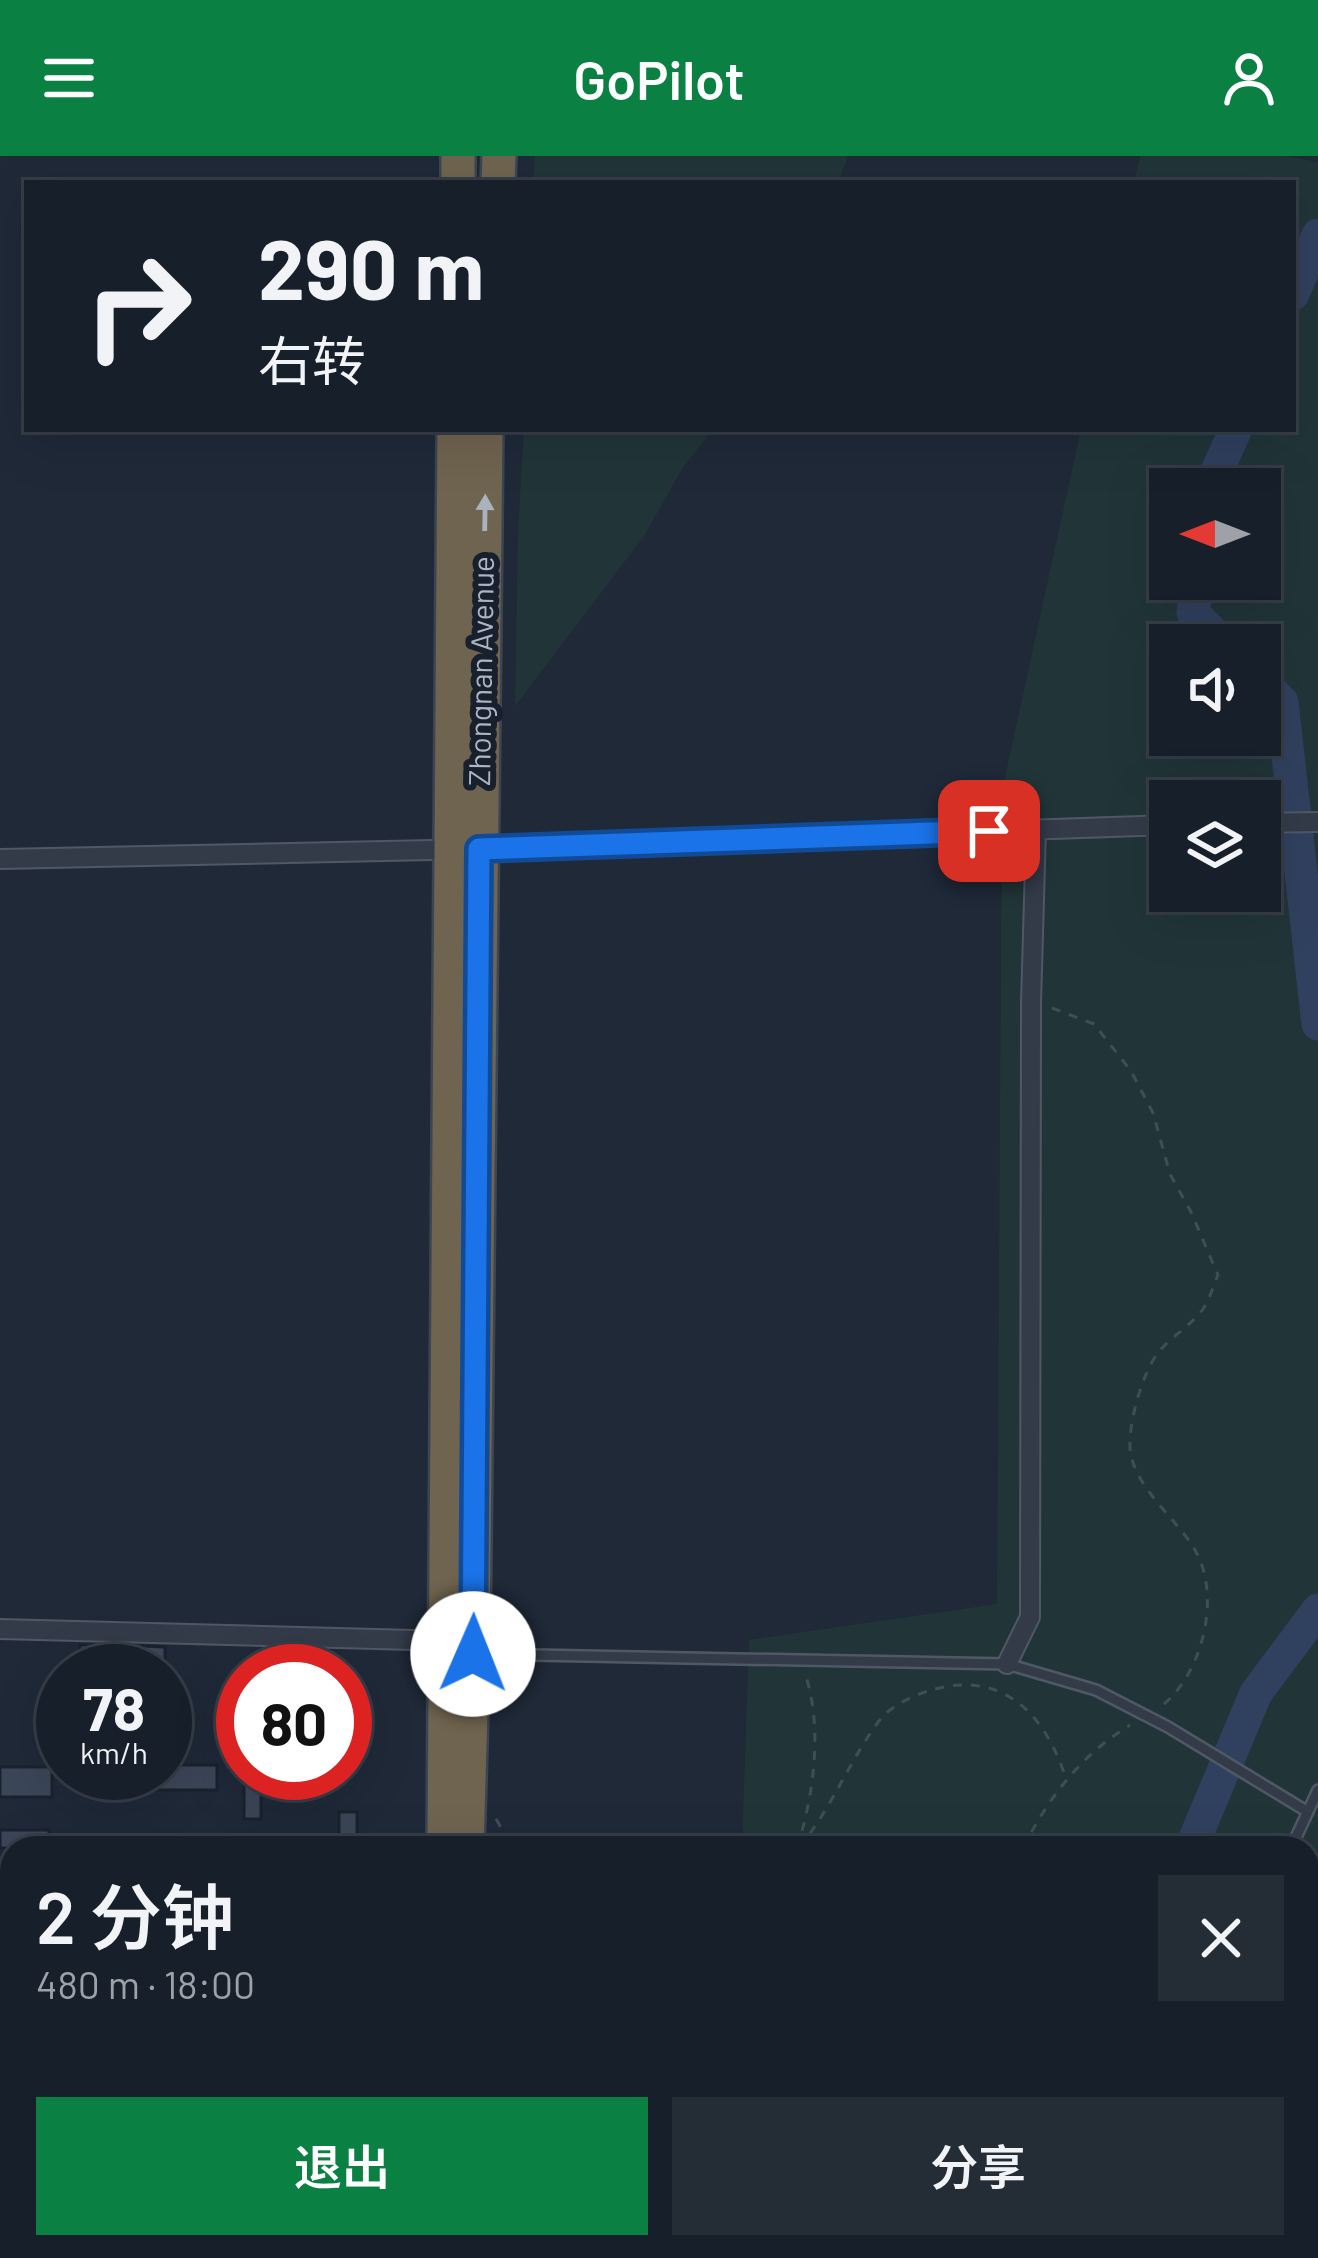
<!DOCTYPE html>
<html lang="zh">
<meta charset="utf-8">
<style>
body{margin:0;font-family:Barlow,"Noto Sans SC",sans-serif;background:#242c36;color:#f1f3f6;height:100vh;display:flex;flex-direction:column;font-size:45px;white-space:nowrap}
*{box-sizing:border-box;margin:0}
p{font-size:39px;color:#9ea2a8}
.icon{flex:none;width:66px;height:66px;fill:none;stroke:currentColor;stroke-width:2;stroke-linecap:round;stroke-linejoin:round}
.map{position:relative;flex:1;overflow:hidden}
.side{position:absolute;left:0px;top:1680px;width:1320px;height:423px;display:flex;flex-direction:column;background:#171f2a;border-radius:36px 36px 0 0;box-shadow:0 12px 48px #0002,0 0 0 3px #363d47}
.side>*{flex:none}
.hud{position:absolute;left:24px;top:24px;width:1272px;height:252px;border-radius:0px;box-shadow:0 12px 48px #0002,0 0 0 3px #363d47;background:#171f2a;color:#f1f3f6;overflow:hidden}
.needle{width:78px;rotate:270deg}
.controls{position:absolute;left:1149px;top:312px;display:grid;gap:24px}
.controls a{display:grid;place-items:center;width:132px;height:132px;border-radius:0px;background:#171f2a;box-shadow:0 12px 48px #0002,0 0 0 3px #363d47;font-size:60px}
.speed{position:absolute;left:36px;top:1488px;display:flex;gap:24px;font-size:60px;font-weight:700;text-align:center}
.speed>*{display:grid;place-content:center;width:156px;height:156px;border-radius:50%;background:#171f2a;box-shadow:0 12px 48px #0002,0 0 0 3px #363d47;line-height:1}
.speed small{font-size:30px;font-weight:400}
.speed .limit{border:18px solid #d22;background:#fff;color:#111}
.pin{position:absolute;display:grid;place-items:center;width:102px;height:102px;color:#fff;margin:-51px;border-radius:24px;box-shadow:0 6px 18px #0006}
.me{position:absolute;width:132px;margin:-66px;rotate:1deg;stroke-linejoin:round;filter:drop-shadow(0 0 9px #0008)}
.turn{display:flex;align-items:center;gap:42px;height:252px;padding:0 36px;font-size:54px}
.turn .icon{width:156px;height:156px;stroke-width:2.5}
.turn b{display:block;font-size:84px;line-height:102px}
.round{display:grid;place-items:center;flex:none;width:126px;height:126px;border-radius:0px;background:#242c36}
.overview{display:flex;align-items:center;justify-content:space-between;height:204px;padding:0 36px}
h1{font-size:72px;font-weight:600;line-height:90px}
.primary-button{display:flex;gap:24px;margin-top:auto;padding:24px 36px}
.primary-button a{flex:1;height:138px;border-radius:0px;background:#0b8043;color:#fff;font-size:48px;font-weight:600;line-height:138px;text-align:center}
.primary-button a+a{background:#242c36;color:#f1f3f6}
header{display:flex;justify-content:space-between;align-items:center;height:156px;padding:0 36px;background:#0b8043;color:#fff;font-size:54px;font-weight:600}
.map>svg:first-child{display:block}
.green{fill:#213539;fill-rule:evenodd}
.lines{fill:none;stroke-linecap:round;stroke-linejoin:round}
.river{stroke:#30415f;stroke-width:33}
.building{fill:#3b4658;stroke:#1a222f;stroke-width:3}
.lane-casing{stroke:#505866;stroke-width:14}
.street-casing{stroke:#505866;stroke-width:22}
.highway-casing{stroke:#3d4553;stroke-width:38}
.path{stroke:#3c5154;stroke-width:3;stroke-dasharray:9 9;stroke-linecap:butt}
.lane{stroke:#333b49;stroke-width:9}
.street{stroke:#333b49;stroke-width:18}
.highway{stroke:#6f644f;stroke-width:33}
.oneway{fill:#aab1bf}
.route-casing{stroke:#114b97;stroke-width:30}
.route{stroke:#1a73e8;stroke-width:21}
.labels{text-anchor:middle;stroke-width:12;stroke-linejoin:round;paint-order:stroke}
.street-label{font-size:30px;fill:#adb5c5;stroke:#18202d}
</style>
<header><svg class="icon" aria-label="menu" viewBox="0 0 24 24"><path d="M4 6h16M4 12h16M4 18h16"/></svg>GoPilot<svg class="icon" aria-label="person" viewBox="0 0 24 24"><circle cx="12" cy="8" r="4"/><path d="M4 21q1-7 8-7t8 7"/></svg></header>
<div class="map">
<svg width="1318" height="2102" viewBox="0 0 1318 2102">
<rect width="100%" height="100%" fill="#1f2938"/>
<path class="green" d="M535,0H848L838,27H533Z
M1140,0H1285L1318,6V2102H523L521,2091H1308V1692H742L749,1484L997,1448L1002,635L1081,273H1293V27H1134ZM1170,333H1260V423H1170ZM1170,489H1260V579H1170ZM1170,645H1260V735H1170Z
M524,273H713L682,313L644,380L515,550L518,375Z
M12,1733V2091H144L135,2092V2102H0V1735Z
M240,2091H474L476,2102H247Z"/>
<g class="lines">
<path class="river" d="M1293,138L1318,79
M1213,333L1216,317L1236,273
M1198,423L1193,457L1225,489
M1260,524L1282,546L1318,868
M1191,1692L1256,1537L1318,1454
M0,1997L12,1996
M898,2102L899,2091"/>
</g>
<path class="building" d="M80,1489H97V1507H80Z
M142,1490L165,1491V1511H142Z
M165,1609H217V1634H82V1617H165Z
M0,1611H52V1641H0Z
M244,1619H261V1663H244Z
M339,1656H357V1692H339Z
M0,1674H49V1692H0Z"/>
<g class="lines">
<defs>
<path id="lane" d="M478,1498L1007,1508L1096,1534L1168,1571L1308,1656
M1291,1692L1318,1634
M1281,2091V2102"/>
<path id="street" d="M1260,667L1318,666
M0,703L479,693L1170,669
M0,1473L450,1485
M1007,1508L1030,1461L1031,847L1036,674"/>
<path id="highway" d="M458,27V0
M498,27L499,0
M444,1692L454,273
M467,1692L473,1486L486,273
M472,2091L473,2102"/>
</defs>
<use href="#lane" class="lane-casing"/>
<use href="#street" class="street-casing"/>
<use href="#highway" class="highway-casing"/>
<path class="path" d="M1052,852L1094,868L1131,915L1153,957L1170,1018L1191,1056L1218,1119C1213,1130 1210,1143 1203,1153C1191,1170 1170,1181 1157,1198C1142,1220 1131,1259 1130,1285C1127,1330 1184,1366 1199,1402C1220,1449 1200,1522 1159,1552
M496,1663L513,1692
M797,1692C814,1638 823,1572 805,1517
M799,1692C833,1650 849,1605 879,1565C891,1549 916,1538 935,1533C1004,1515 1045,1559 1065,1620
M1023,1692C1049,1641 1081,1599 1130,1569
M1018,2091L1023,2102"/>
<use href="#lane" class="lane"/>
<use href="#street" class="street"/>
<use href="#highway" class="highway"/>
</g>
<defs><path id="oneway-solid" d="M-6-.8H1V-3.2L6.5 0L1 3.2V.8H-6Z" transform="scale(3)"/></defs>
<use class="oneway" href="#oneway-solid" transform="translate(485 357) rotate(-89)"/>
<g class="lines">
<defs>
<path id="route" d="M473,1498L479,693L989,675"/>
</defs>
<use href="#route" class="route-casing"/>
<use href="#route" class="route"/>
</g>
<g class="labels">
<g class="street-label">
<text transform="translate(482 515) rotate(-89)" y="10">Zhongnan Avenue</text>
</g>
</g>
</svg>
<div class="controls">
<a><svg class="needle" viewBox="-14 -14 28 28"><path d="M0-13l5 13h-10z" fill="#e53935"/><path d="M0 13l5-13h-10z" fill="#9ea2a8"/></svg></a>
<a><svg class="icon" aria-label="sound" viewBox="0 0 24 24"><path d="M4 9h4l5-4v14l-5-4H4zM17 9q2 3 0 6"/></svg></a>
<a><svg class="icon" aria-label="layers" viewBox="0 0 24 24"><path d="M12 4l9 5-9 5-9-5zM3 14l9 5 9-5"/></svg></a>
</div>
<div class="speed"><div>78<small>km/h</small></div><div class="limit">80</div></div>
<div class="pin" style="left:989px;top:675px;background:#d93025"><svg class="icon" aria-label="arrive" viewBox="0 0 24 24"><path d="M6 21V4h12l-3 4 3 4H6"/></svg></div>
<svg class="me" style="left:473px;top:1498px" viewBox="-20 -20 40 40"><circle r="19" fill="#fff"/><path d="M0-13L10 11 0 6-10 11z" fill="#1a73e8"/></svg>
<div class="hud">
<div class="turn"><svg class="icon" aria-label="right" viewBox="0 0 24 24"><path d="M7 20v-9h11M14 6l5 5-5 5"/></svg><div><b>290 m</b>右转</div></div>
</div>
<section class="side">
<div class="overview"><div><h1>2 分钟</h1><p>480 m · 18:00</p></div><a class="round"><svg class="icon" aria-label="close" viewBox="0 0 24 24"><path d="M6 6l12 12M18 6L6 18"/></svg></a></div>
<div class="primary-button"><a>退出</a><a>分享</a></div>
</section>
</div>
